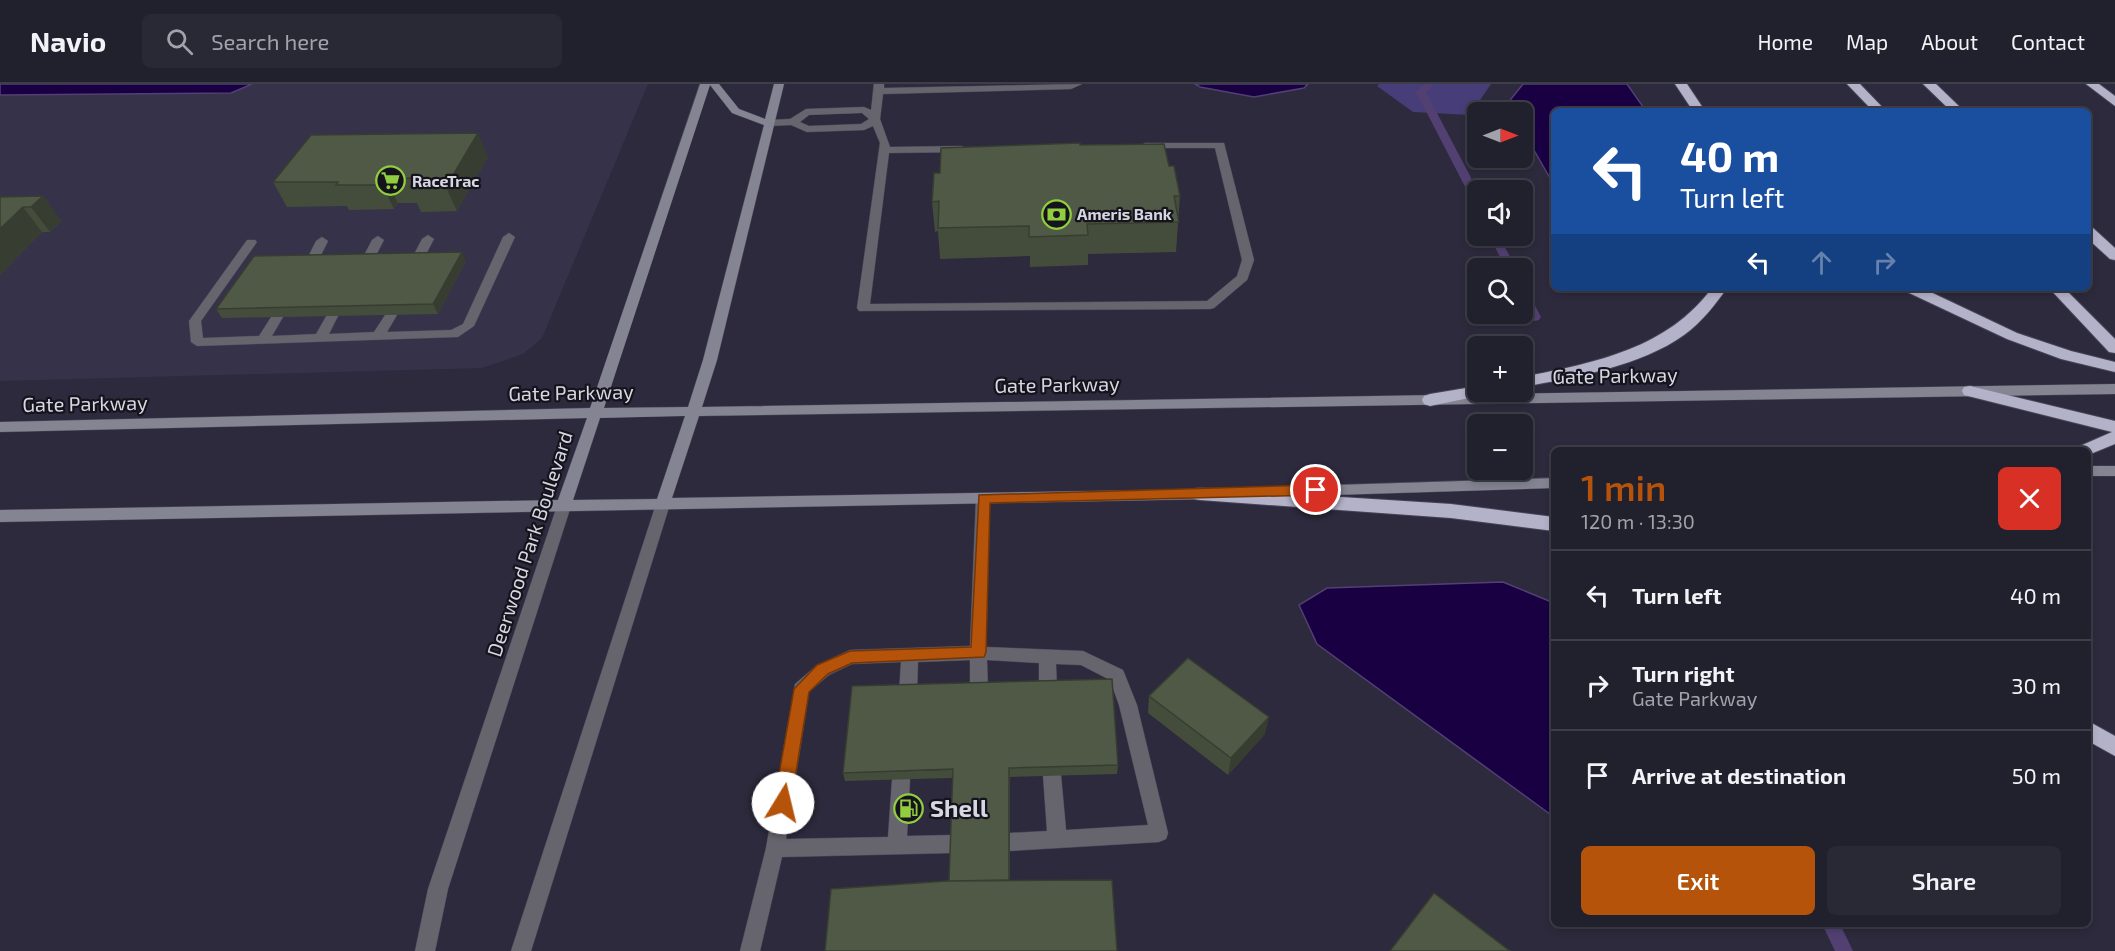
<!DOCTYPE html>
<meta charset="utf-8">
<style>
body{margin:0;font-family:"Exo 2",sans-serif;background:#292835;color:#f1f3f6;height:100vh;display:flex;flex-direction:column;font-size:22px;white-space:nowrap}
*{box-sizing:border-box;margin:0}
p{font-size:20px;color:#a2a3aa}
.icon{flex:none;width:33px;height:33px;fill:none;stroke:currentColor;stroke-width:2;stroke-linecap:round;stroke-linejoin:round}
.map{position:relative;flex:1;overflow:hidden}
.sheet{position:absolute;left:1551px;top:363px;width:540px;height:480px;display:flex;flex-direction:column;background:#21202d;border-radius:9px;box-shadow:0 3px 9px #0003,0 0 0 2px #3e3e49}
.sheet>*{flex:none}
.hud{position:absolute;left:1551px;top:24px;width:540px;height:183px;border-radius:9px;box-shadow:0 3px 9px #0003,0 0 0 2px #3e3e49;background:#1a4fa0;color:#fff;overflow:hidden}
.needle{width:39px;rotate:90deg}
.fabs{position:absolute;left:1467px;top:18px;display:grid;gap:12px}
.fabs a{display:grid;place-items:center;width:66px;height:66px;border-radius:9px;background:#21202d;box-shadow:0 3px 9px #0003,0 0 0 2px #3e3e49;font-size:30px}
.pin{position:absolute;display:grid;place-items:center;width:51px;height:51px;color:#fff;margin:-26px;border:3px solid #fff;border-radius:50%;box-shadow:0 2px 6px #0007}
.me{position:absolute;width:66px;margin:-33px;rotate:9deg;stroke-linejoin:round;filter:drop-shadow(0 0 4px #0008)}
.turn{display:flex;align-items:center;gap:21px;height:126px;padding:0 30px;font-size:27px}
.turn .icon{width:78px;height:78px;stroke-width:2.5}
.turn b{display:block;font-size:42px;line-height:51px}
.lanes{display:flex;align-items:center;height:57px;padding:0 30px;background:#0003;justify-content:center;gap:30px;direction:ltr}
.lanes .off{opacity:.35}
.round{display:grid;place-items:center;flex:none;width:63px;height:63px;border-radius:9px;background:#292835}
.overview{display:flex;align-items:center;justify-content:space-between;height:102px;padding:0 30px}
h1{font-size:36px;font-weight:600;line-height:45px;color:#b45309}
.action{display:flex;gap:12px;margin-top:auto;padding:12px 30px}
.action a{flex:1;height:69px;border-radius:9px;background:#b45309;color:#fff;font-size:24px;font-weight:600;line-height:69px;text-align:center}
.action a+a{background:#292835;color:#f1f3f6}
ul{padding:0;list-style:none}
li{display:flex;align-items:center;gap:18px;height:90px;padding:0 30px;border-top:2px solid #3e3e49}
li div{flex:1}
li b{display:block;font-size:22px}
li em{font-style:normal}
header{display:flex;align-items:center;gap:36px;box-sizing:border-box;height:84px;padding:0 30px;background:#21202d;border-bottom:2px solid #3e3e49}
header strong{font-size:28px}
nav{display:flex;gap:33px;margin-inline-start:auto;font-size:21px}
.search{width:420px;height:54px;background:#292835;display:flex;align-items:center;gap:15px;box-sizing:border-box;padding:0 21px;border-radius:9px;color:#a2a3aa;font-size:22px}
.map>svg:first-child{display:block}
.built{fill:#35324a}
.green{fill:#473d79}
.water{fill:#190043;stroke:#524073;stroke-width:1.5}
.lines{fill:none;stroke-linecap:round;stroke-linejoin:round}
.stream{fill:#524073;fill-rule:evenodd}
.lane-casing{stroke:#474657;stroke-width:1}
.street-casing{stroke:#474657;stroke-width:1}
.secondary-casing{stroke:#474657;stroke-width:1}
.highway-casing{stroke:#474657;stroke-width:2}
.lane{fill:#66656e;fill-rule:evenodd}
.street{fill:#66656e;fill-rule:evenodd}
.secondary{fill:#858493;fill-rule:evenodd}
.highway{fill:#b4b2c9;fill-rule:evenodd}
.wall{fill:#444d3c}
.shaded-wall{fill:#373e31}
.building{fill:#4f5946;stroke:#373e31;stroke-width:1.5}
.route{fill:#b45309;stroke:#753606;stroke-width:1.5}
.labels{text-anchor:middle;stroke-width:4.5;stroke-linejoin:round;paint-order:stroke}
.far-poi-label{font-size:16px;font-weight:bold;fill:#d7d7e3;stroke:#15141c;text-anchor:start}
.street-label{font-size:20px;fill:#d7d7e3;stroke:#15141c}
.near-poi-label{font-size:24px;font-weight:bold;fill:#d7d7e3;stroke:#15141c;text-anchor:start}
</style>
<header>
<strong>Navio</strong>
<div class="search"><svg class="icon" aria-label="search" viewBox="0 0 24 24"><circle cx="10" cy="10" r="6"/><path d="M15 15l6 6"/></svg>Search here</div>
<nav><a>Home</a><a>Map</a><a>About</a><a>Contact</a></nav>
</header>
<div class="map">
<svg width="2115" height="867" viewBox="0 0 2115 867">
<rect width="100%" height="100%" fill="#2c2a3c"/>
<path class="built" d="M0,0H648L542,254L523,270L482,284L0,297Z"/>
<path class="green" d="M1379,0H1491L1470,31L1413,28L1377,2Z"/>
<path class="water" d="M0,0H252L231,9L0,11Z
M1195,0H1308L1304,4L1254,13L1200,3Z
M1523,0H1627L1646,27H1554V101L1523,47L1522,28H1512L1507,20Z
M1503,498L1554,519V733L1317,560L1299,521L1327,504Z"/>
<g class="lines">
<path class="stream" d="M1425,0H1434L1426,8L1478,107V121L1473,118L1416,8Z
M1489,152H1499L1516,184H1506Z
M1522,205L1528,208L1541,233L1539,236L1535,237C1523,231 1522,216 1522,205Z
M1822,840H1840L1853,867H1835Z"/>
<defs>
<path id="lane" d="M874,0H884V4L1082,0L1071,5L883,10L880,35L890,63L962,62L967,65L962,68L889,69L870,220L1207,217L1237,192L1242,176L1215,64H1141L1140,62L1145,59H1224L1254,176L1247,196L1214,224L1210,225L859,227L857,224L880,59L873,42L864,46L807,48L791,41L769,42L764,39L769,36L790,35L806,25L864,23L871,26ZM862,29L869,35L861,40L809,42L800,38L809,31Z
M509,149L515,153L474,242L458,253L197,262L191,258L189,237L247,156H255L257,158L201,237L203,254L259,252L273,230L277,229L283,233L272,252L316,250L328,229L332,228L338,232L329,250L374,248L387,228L391,227L397,231L387,248L451,246L463,240L503,153Z
M428,151L434,155L422,178L416,182L412,181L410,178L422,155Z
M378,152L384,156L372,179L366,183L362,182L360,179L372,156Z
M322,153L328,157L316,181L310,185L306,184L304,181L316,157Z
M983,409L988,410L990,414L986,563L1083,567L1123,586L1137,621L1168,749L1166,755L1159,758L1009,767L1002,764L1000,758L1002,752L1009,749L1047,747L1043,691L1046,685L1052,683L1058,685L1061,691L1066,746L1148,741L1119,621L1110,596L1081,581L1056,580L1057,605L1054,610L1048,612L1042,610L1039,605V579L987,576L988,607L985,612L979,614L973,612L970,607V576L918,578L917,609L914,614L908,616L902,614L899,609L901,578L852,580L829,591L809,608L786,755L888,753L892,696L895,690L901,688L907,690L910,696L907,752L952,751L959,754L961,760L959,766L952,769L782,773L760,867H740L766,764L795,600L817,581L850,566L970,562L976,414L978,410Z"/>
<path id="street" d="M663,415L668,416L670,420L531,867H511L656,420L658,416Z
M564,417L569,418L571,422L448,805L435,867H415L428,805L557,422L559,418Z"/>
<path id="secondary" d="M700,0H719L739,25L765,35L774,0H784L717,276L702,323L2115,300V310L699,332L672,414L1212,405L1219,410L1212,415L0,438V426L558,416L587,334L0,348V338L590,324ZM710,1L732,29L764,41L703,276L688,323L604,324ZM685,332L657,415L573,416L600,334Z
M2088,382H2115V392H2088Z
M1554,394V404L1242,414L1235,409L1242,404Z"/>
<path id="highway" d="M1675,0H1687L1705,27H1693Z
M1847,0H1860L1886,27H1873Z
M1923,0H1936L1964,27H1951Z
M2086,0H2099L2115,12V22Z
M2088,143L2093,144L2115,164V176L2110,175L2088,155Z
M1712,204H1727C1715,221 1701,239 1684,251C1641,282 1573,294 1522,303V293C1594,279 1667,265 1712,204Z
M1903,204H1922L2017,249L2071,267L2115,278V288L2061,275L2007,255L1905,207Z
M2049,204H2064L2115,255V269L2109,268Z
M1478,302V308H1486L1484,311L1430,322L1424,320L1422,316L1424,312L1430,310Z
M1970,302L2115,337V360L2088,371V366H2077L2080,362L2112,348L1964,311L1962,307L1964,303Z
M1200,404L1451,420L1554,433V447L1451,434L1200,416L1194,415L1191,410L1194,405Z
M2088,637L2115,652V672L2088,657Z"/>
</defs>
<use href="#lane" class="lane-casing"/>
<use href="#street" class="street-casing"/>
<use href="#secondary" class="secondary-casing"/>
<use href="#highway" class="highway-casing"/>
<use href="#lane" class="lane"/>
<use href="#street" class="street"/>
<use href="#secondary" class="secondary"/>
<use href="#highway" class="highway"/>
</g>
<path class="wall" d="M1080,61L1169,82L1180,112L1176,168L1088,170V181L1030,183V172L940,175L938,147L935,148L932,118L940,89Z
M488,73L457,127L421,128L417,119H398L394,125L349,126L347,122L287,123L273,98Z
M43,112L61,137L50,148H42L0,191V113Z
M466,177L438,230L222,234L216,225Z
M1149,612L1265,650L1228,691L1148,629Z
M1118,681L1117,690L1010,693V796L952,694L845,697L843,689Z"/>
<path class="shaded-wall" d="M478,49L488,73L457,127L446,103Z
M386,95L398,119L394,125L382,101Z
M43,112L61,137L50,148L31,123Z
M23,123L42,148L0,191V145Z
M462,168L466,177L438,230L433,220Z
M1269,633L1265,650L1228,691L1231,674Z"/>
<path class="building" d="M478,49L446,103H410L415,94L386,95L382,101H336L338,98H273L311,51Z
M1080,59V61L1164,60L1169,82H1174L1180,112H1174L1179,138L1087,140L1088,151L1029,153V142L938,144L939,117L932,118L934,89H940L941,64Z
M43,112L31,123H23L0,145V113Z
M462,168L433,220L216,225L254,172Z
M1188,574L1269,633L1231,674L1149,612Z
M1112,595L1118,681L1009,684V796L949,797L953,685L843,689L852,602Z
M1112,796L1117,867H825L831,805L947,797Z
M1434,809L1510,867H1390Z"/>
<path class="route" d="M1316,401L1323,406L1316,411L990,419L986,568L984,573L852,579L828,590L809,608L791,719L789,724L783,726L777,724L774,719L794,605L817,581L850,567L971,563L979,411Z"/>
<defs>
<symbol id="supermarket-ring" viewBox="-11 -11 22 22"><circle r="9.5" fill="#15141c" stroke="#92cd3f" stroke-width="1.5"/><path d="M-6-5.5h2.5l.6 2H6L4.5 2H-2.5L-4.4-4H-6ZM-1.5 3.2a1.3 1.3 0 1 0 .1 0ZM3 3.2a1.3 1.3 0 1 0 .1 0Z" fill="#92cd3f"/></symbol>
<symbol id="bank-ring" viewBox="-11 -11 22 22"><circle r="9.5" fill="#15141c" stroke="#92cd3f" stroke-width="1.5"/><path d="M-6-4H6V4H-6ZM0-2.3a2.3 2.3 0 1 0 0 4.6a2.3 2.3 0 1 0 0-4.6Z" fill="#92cd3f"/></symbol>
<symbol id="fuel-ring" viewBox="-11 -11 22 22"><circle r="9.5" fill="#15141c" stroke="#92cd3f" stroke-width="1.5"/><path d="M-5.5-6h7V0h2V4h1.3V-2.5L3-4.5l.8-.8L6-3V5H2.5V1h-1V6h-7ZM-4.2-4.7v3.2H.2V-4.7Z" fill="#92cd3f"/></symbol>
</defs>
<g fill-rule="evenodd">
<use href="#supermarket-ring" x="374" y="80" width="33" height="33"/>
<use href="#bank-ring" x="1040" y="114" width="33" height="33"/>
<use href="#fuel-ring" x="892" y="708" width="33" height="33"/>
</g>
<g class="labels">
<g class="far-poi-label">
<text x="412" y="103">RaceTrac</text>
<text x="1077" y="136">Ameris Bank</text>
</g>
<g class="street-label">
<text transform="translate(1615 292) rotate(-1)" y="7">Gate Parkway</text>
<text transform="translate(1057 301) rotate(-1)" y="7">Gate Parkway</text>
<text transform="translate(571 309) rotate(-1)" y="7">Gate Parkway</text>
<text transform="translate(85 320) rotate(-1)" y="7">Gate Parkway</text>
<text transform="translate(530 460) rotate(-72)" y="7">Deerwood Park Boulevard</text>
</g>
<g class="near-poi-label">
<text x="930" y="733">Shell</text>
</g>
</g>
</svg>
<div class="fabs">
<a><svg class="needle" viewBox="-14 -14 28 28"><path d="M0-13l5 13h-10z" fill="#e53935"/><path d="M0 13l5-13h-10z" fill="#a2a3aa"/></svg></a>
<a><svg class="icon" aria-label="sound" viewBox="0 0 24 24"><path d="M4 9h4l5-4v14l-5-4H4zM17 9q2 3 0 6"/></svg></a>
<a><svg class="icon" aria-label="search" viewBox="0 0 24 24"><circle cx="10" cy="10" r="6"/><path d="M15 15l6 6"/></svg></a>
<a>+</a>
<a>−</a>
</div>
<div class="pin" style="left:1316px;top:406px;background:#d93025"><svg class="icon" aria-label="arrive" viewBox="0 0 24 24"><path d="M6 21V4h12l-3 4 3 4H6"/></svg></div>
<svg class="me" style="left:783px;top:719px" viewBox="-20 -20 40 40"><circle r="19" fill="#fff"/><path d="M0-13L10 11 0 6-10 11z" fill="#b45309"/></svg>
<div class="hud">
<div class="turn"><svg class="icon" aria-label="left" viewBox="0 0 24 24"><path d="M17 20v-9H6M10 6l-5 5 5 5"/></svg><div><b>40 m</b>Turn left</div></div>
<div class="lanes"><svg class="icon" aria-label="left" viewBox="0 0 24 24"><path d="M17 20v-9H6M10 6l-5 5 5 5"/></svg><svg class="icon off" aria-label="ahead" viewBox="0 0 24 24"><path d="M12 20V5M6 11l6-6 6 6"/></svg><svg class="icon off" aria-label="right" viewBox="0 0 24 24"><path d="M7 20v-9h11M14 6l5 5-5 5"/></svg></div>
</div>
<section class="sheet">
<div class="overview"><div><h1>1 min</h1><p>120 m · 13:30</p></div><a class="round" style="background:#d93025;color:#fff"><svg class="icon" aria-label="close" viewBox="0 0 24 24"><path d="M6 6l12 12M18 6L6 18"/></svg></a></div>
<ul>
<li><svg class="icon" aria-label="left" viewBox="0 0 24 24"><path d="M17 20v-9H6M10 6l-5 5 5 5"/></svg><div><b>Turn left</b></div><em>40 m</em></li>
<li><svg class="icon" aria-label="right" viewBox="0 0 24 24"><path d="M7 20v-9h11M14 6l5 5-5 5"/></svg><div><b>Turn right</b><p>Gate Parkway</p></div><em>30 m</em></li>
<li><svg class="icon" aria-label="arrive" viewBox="0 0 24 24"><path d="M6 21V4h12l-3 4 3 4H6"/></svg><div><b>Arrive at destination</b></div><em>50 m</em></li>
</ul>
<div class="action"><a>Exit</a><a>Share</a></div>
</section>
</div>
